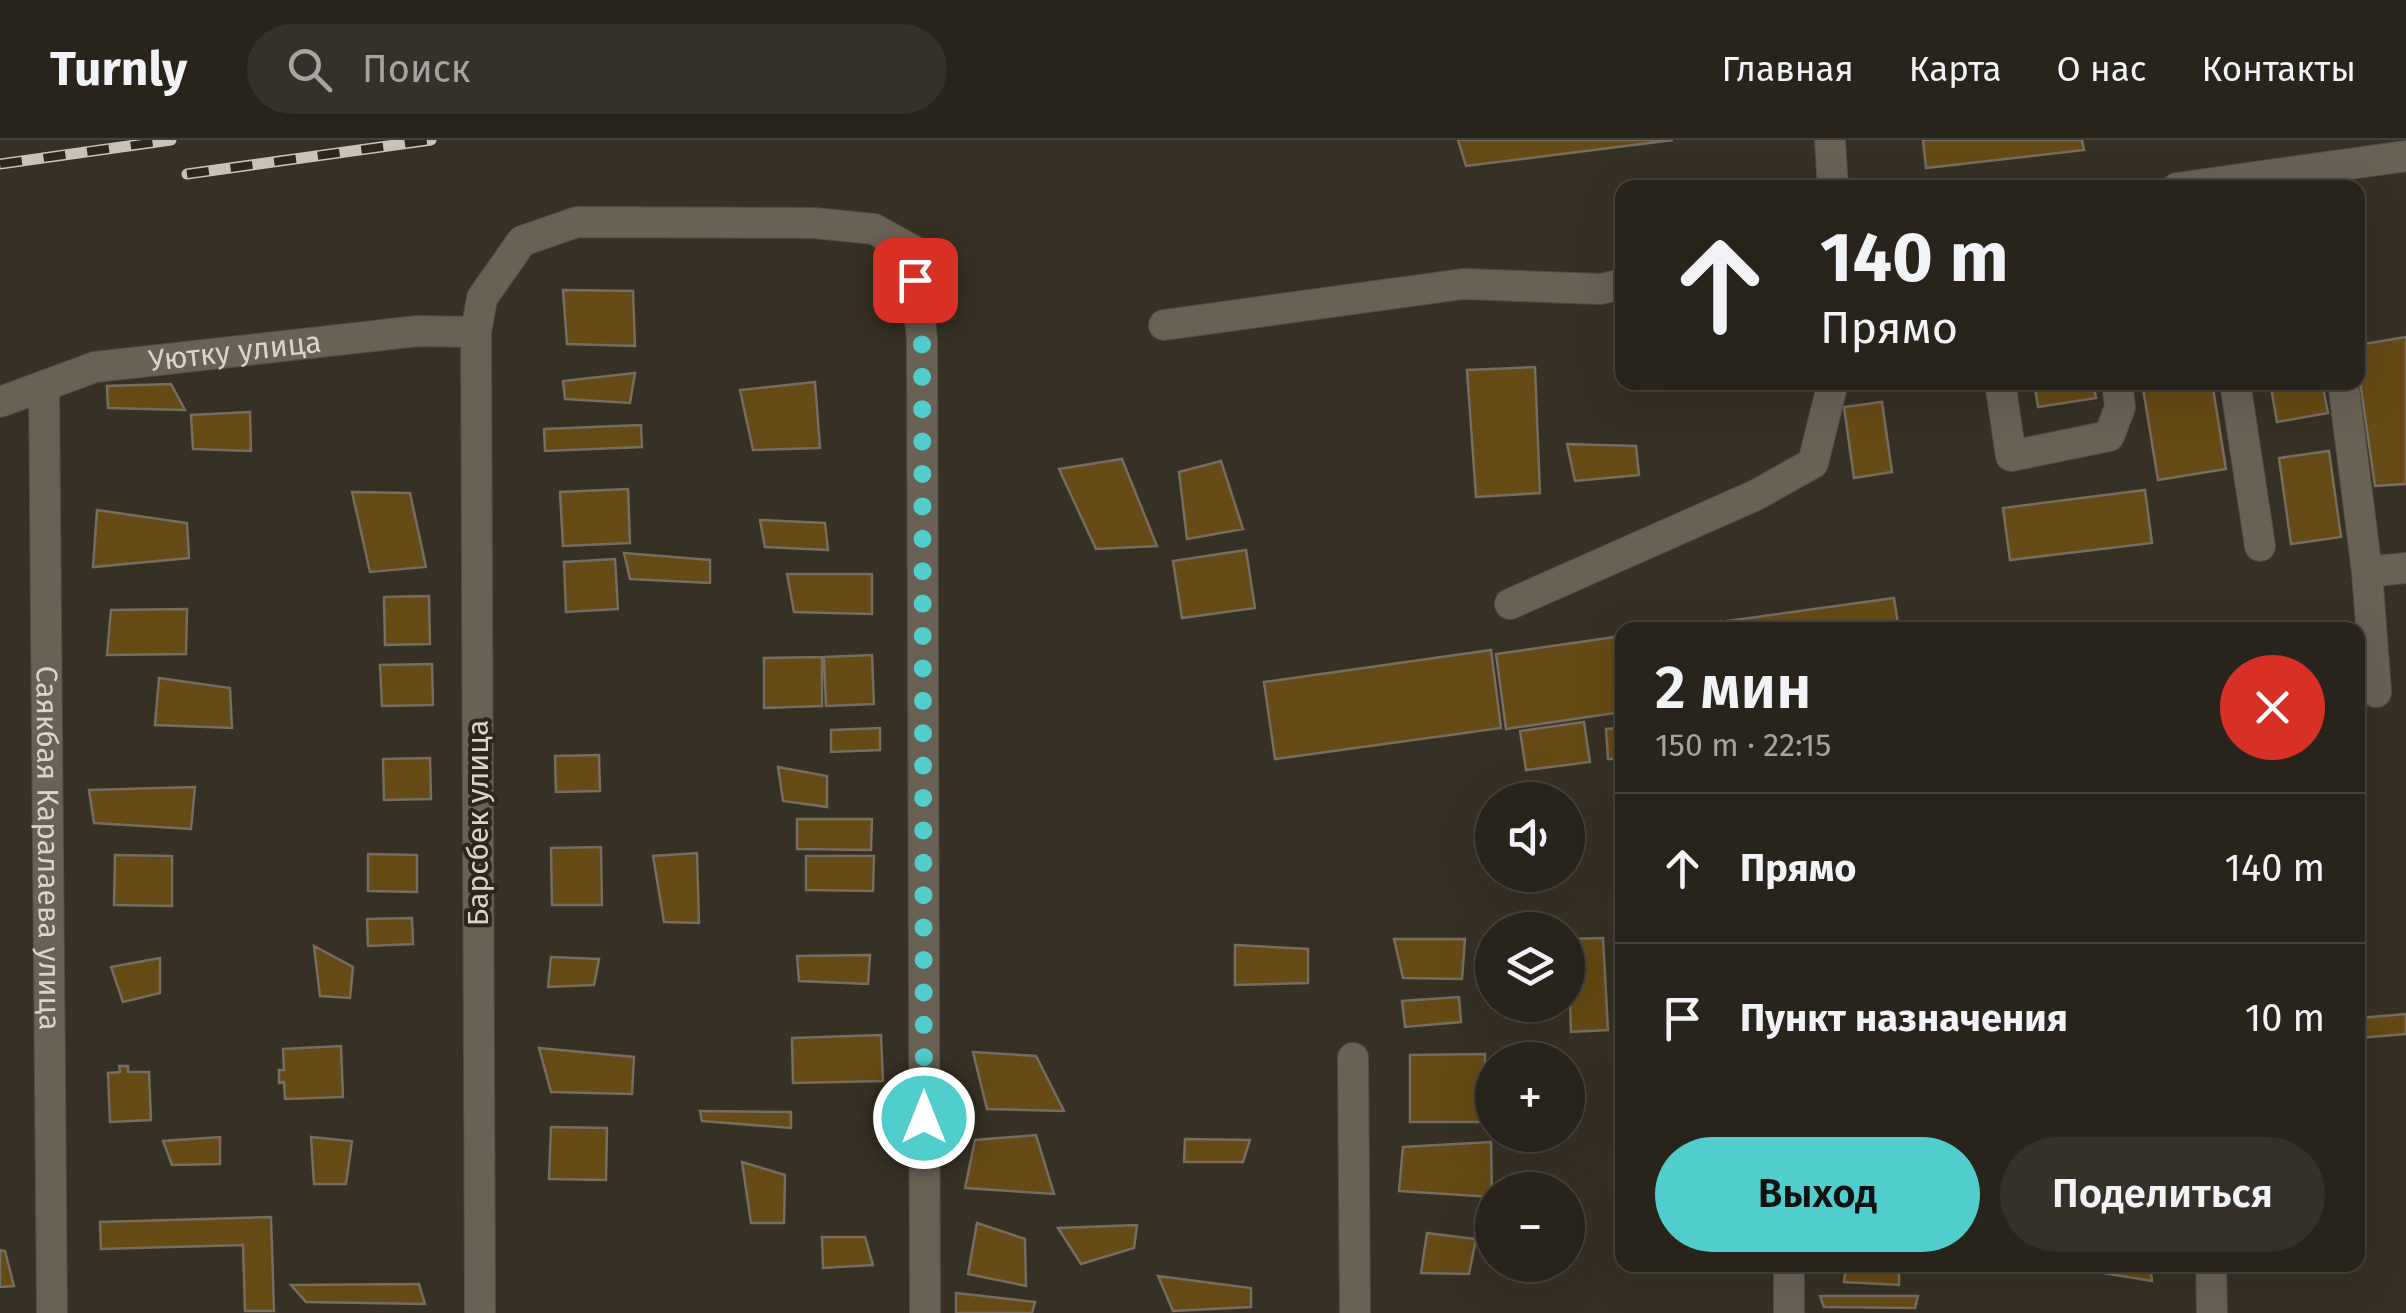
<!DOCTYPE html>
<html lang="ru">
<meta charset="utf-8">
<style>
body{margin:0;font-family:"Fira Sans",sans-serif;background:#353028;color:#f1f3f6;height:100vh;display:flex;flex-direction:column;font-size:38px;white-space:nowrap}
*{box-sizing:border-box;margin:0}
p{font-size:32px;color:#a5a4a3}
.icon{flex:none;width:55px;height:55px;fill:none;stroke:currentColor;stroke-width:2;stroke-linecap:round;stroke-linejoin:round}
.map{position:relative;flex:1;overflow:hidden}
.details{position:absolute;left:1615px;top:482px;width:750px;height:650px;display:flex;flex-direction:column;background:#29241b;border-radius:20px;box-shadow:0 10px 40px #0002,0 0 0 2px #45413a}
.details>*{flex:none}
.banner{position:absolute;left:1615px;top:40px;width:750px;height:210px;border-radius:20px;box-shadow:0 10px 40px #0002,0 0 0 2px #45413a;background:#29241b;color:#f1f3f6;overflow:hidden}
.controls{position:absolute;left:1475px;top:642px;display:grid;gap:20px}
.controls a{display:grid;place-items:center;width:110px;height:110px;border-radius:50%;background:#29241b;box-shadow:0 10px 40px #0002,0 0 0 2px #45413a;font-size:50px}
.pin{position:absolute;display:grid;place-items:center;width:85px;height:85px;color:#fff;margin:-42px;border-radius:20px;box-shadow:0 5px 15px #0006}
.me{position:absolute;width:110px;margin:-55px;rotate:0deg;stroke-linejoin:round;filter:drop-shadow(0 0 8px #0008)}
.turn{display:flex;align-items:center;gap:35px;height:210px;padding:0 40px;font-size:45px}
.turn .icon{width:130px;height:130px;stroke-width:2.5}
.turn b{display:block;font-size:70px;line-height:85px}
.round{display:grid;place-items:center;flex:none;width:105px;height:105px;border-radius:52px;background:#353028}
.head{display:flex;align-items:center;justify-content:space-between;height:170px;padding:0 40px}
h1{font-size:60px;font-weight:600;line-height:75px}
.button{display:flex;gap:20px;margin-top:auto;padding:20px 40px}
.button a{flex:1;height:115px;border-radius:60px;background:#52cdcd;color:#111;font-size:40px;font-weight:600;line-height:115px;text-align:center}
.button a+a{background:#353028;color:#f1f3f6}
ul{padding:0;list-style:none}
li{display:flex;align-items:center;gap:30px;height:150px;padding:0 40px;border-top:2px solid #45413a}
li div{flex:1}
li b{display:block;font-size:38px}
li em{font-style:normal}
header{display:flex;align-items:center;gap:60px;box-sizing:border-box;height:140px;padding:0 50px;background:#29241b;border-bottom:2px solid #45413a}
header strong{font-size:48px}
nav{display:flex;gap:55px;margin-inline-start:auto;font-size:35px}
.search{width:700px;height:90px;background:#353028;display:flex;align-items:center;gap:25px;box-sizing:border-box;padding:0 35px;border-radius:55px;color:#a5a4a3;font-size:38px}
.map>svg:first-child{display:block}
.building{fill:#664a15;stroke:#766d60;stroke-width:2.5}
.lines{fill:none;stroke-linecap:round;stroke-linejoin:round}
.minor-casing{stroke:#524d43;stroke-width:32}
.minor{stroke:#696154;stroke-width:30}
.rail-casing{stroke:#c7c2ba;stroke-width:11}
.rail{stroke:#2d261a;stroke-width:8;stroke-dasharray:22;stroke-linecap:butt}
.route{stroke:#52cdcd;stroke-width:18;stroke-dasharray:0 32.4}
.labels{text-anchor:middle;stroke-width:8;stroke-linejoin:round;paint-order:stroke}
.street-label{font-size:30px;fill:#d9d4cd;stroke:#2d261a}
</style>
<header>
<strong>Turnly</strong>
<div class="search"><svg class="icon" aria-label="search" viewBox="0 0 24 24"><circle cx="10" cy="10" r="6"/><path d="M15 15l6 6"/></svg>Поиск</div>
<nav><a>Главная</a><a>Карта</a><a>О нас</a><a>Контакты</a></nav>
</header>
<div class="map">
<svg width="2406" height="1173" viewBox="0 0 2406 1173">
<rect width="100%" height="100%" fill="#373024"/>
<path class="building" d="M1458,0H1673L1466,26Z
M1923,0H2082L2084,10L1926,28Z
M563,150L633,151L635,206L567,204Z
M2406,197V344L2375,346L2358,228V205Z
M1535,227L1540,353L1476,357L1467,230Z
M635,233L630,263L565,259L563,241Z
M815,242L820,308L753,310L740,250Z
M2034,242H2093L2096,258L2038,267Z
M2142,242H2212L2226,329L2158,340Z
M2270,242H2322L2328,273L2277,282Z
M171,244L185,270L108,268L107,246Z
M1882,262L1892,332L1854,338L1844,267Z
M250,272L251,311L193,309L191,275Z
M641,285L642,307L545,311L544,289Z
M1567,304L1636,306L1639,335L1575,341Z
M2329,311L2341,397L2291,404L2279,318Z
M1122,319L1157,406L1096,409L1059,329Z
M1221,321L1243,389L1187,399L1179,332Z
M628,349L630,403L563,406L560,352Z
M2145,350L2152,403L2010,420L2003,368Z
M352,352L410,353L426,427L370,432Z
M97,370L187,383L189,418L93,427Z
M760,380L825,383L828,410L765,407Z
M1246,410L1255,468L1182,478L1173,421Z
M624,413L710,420V443L630,439Z
M615,419L618,469L566,472L564,422Z
M787,434H872V474L794,472Z
M429,456L430,504L385,505L384,457Z
M1894,458L1899,490H1728L1727,481Z
M187,469L186,514L107,515L111,470Z
M1720,481L1721,490H1662Z
M1622,496V572L1506,589L1496,514Z
M1491,510L1501,588L1275,619L1264,542Z
M872,515L874,564L826,566L824,517Z
M822,517V566L764,568V518Z
M432,524L433,565L382,566L380,525Z
M159,538L230,548L232,588L155,585Z
M1584,582L1590,622L1526,630L1520,591Z
M880,588V610L831,612V590Z
M1622,588V619H1608L1606,589Z
M599,615L600,651L556,652L555,616Z
M430,618L431,659L384,660L383,619Z
M778,627L827,636V667L783,661Z
M195,647L191,689L94,683L89,650Z
M797,679H872L871,710L797,709Z
M601,707L602,765H552L551,708Z
M697,713L699,783L664,782L653,716Z
M368,714L417,715V752L368,751Z
M115,715L172,716V766L114,765Z
M806,716H874L873,751L806,750Z
M412,778L413,804L368,806L367,779Z
M1603,798L1608,890L1571,892L1568,799Z
M1394,799H1465L1462,839L1403,838Z
M1235,805L1308,809V843L1235,845Z
M314,806L353,827L350,858L320,856Z
M870,815L868,844L799,841L797,816Z
M551,817L599,819L594,845L548,847Z
M160,818V853L123,862L111,827Z
M1459,857L1461,882L1405,887L1402,861Z
M2406,874V894L2360,898V878Z
M881,895L883,941L793,943L792,898Z
M341,906L343,957L285,959L284,942L279,943V930H284L283,909Z
M539,908L634,917L632,954L551,952Z
M973,912L1036,916L1064,971L987,969Z
M1485,914V982H1410V915Z
M119,926H128V932H149L151,980L110,982L108,933L120,932Z
M700,971L791,972V988L702,981Z
M551,987L607,988L606,1040L549,1039Z
M1036,995L1054,1054L965,1048L975,1000Z
M220,997V1024L172,1025L163,1001Z
M311,997L352,1001L346,1044H314Z
M1185,999L1250,1000L1243,1022H1184Z
M1491,1002L1492,1057L1399,1051L1403,1007Z
M742,1022L785,1035L784,1083H751Z
M271,1077L274,1171H245L243,1105L101,1109L100,1082Z
M977,1083L1025,1099L1026,1146L968,1134Z
M1137,1085L1134,1108L1081,1124L1058,1088Z
M1427,1093L1476,1099L1469,1134L1421,1133Z
M822,1097H865L873,1125L823,1128Z
M0,1110L5,1111L14,1146L0,1147Z
M1846,1125H1899V1145L1844,1142Z
M2098,1125H2150L2152,1141L2097,1132Z
M1158,1136L1251,1148V1167L1173,1171Z
M419,1144L425,1164L306,1162L291,1145Z
M956,1153L1035,1162L1032,1173H956Z
M1820,1156H1918L1915,1168L1824,1167Z"/>
<g class="lines">
<defs>
<g id="minor">
<path d="M1830,0L1833,48"/>
<path d="M2177,48L2406,16"/>
<path d="M1164,185L1463,144L1601,149L1622,144"/>
<path d="M2000,242L2011,316L2109,296L2120,267L2117,242"/>
<path d="M2235,242L2260,406"/>
<path d="M2343,242L2367,432L2376,552"/>
<path id="s1" d="M44,246L52,1173"/>
<path id="s2" d="M0,262L95,227L418,191L476,192"/>
<path d="M2367,432L2406,428"/>
<path d="M1510,464L1756,355L1813,323L1833,242"/>
<path d="M1353,918L1355,1173"/>
<path d="M1789,1125V1173"/>
<path d="M2211,1125L2212,1173"/>
<path d="M480,1173L476,192L482,158L522,101L577,82L814,83L874,89L912,110L922,198L925,1173"/>
</g>
</defs>
<use href="#minor" class="minor-casing"/>
<use href="#minor" class="minor"/>
<defs>
<path id="rail" d="M0,24L171,0
M187,34L431,0"/>
</defs>
<use href="#rail" class="rail-casing"/>
<use href="#rail" class="rail"/>
</g>
<g class="lines">
<path class="route" d="M915,140L922,198L924,978"/>
</g>
<g class="labels">
<g class="street-label">
<text dy="10" stroke="none"><textPath href="#s2" startOffset="242">Уютку улица</textPath></text>
<text transform="translate(478 683) rotate(-90)" y="10">Барсбек улица</text>
<text dy="10" stroke="none"><textPath href="#s1" startOffset="462">Саякбая Каралаева улица</textPath></text>
</g>
</g>
</svg>
<div class="controls">
<a><svg class="icon" aria-label="sound" viewBox="0 0 24 24"><path d="M4 9h4l5-4v14l-5-4H4zM17 9q2 3 0 6"/></svg></a>
<a><svg class="icon" aria-label="layers" viewBox="0 0 24 24"><path d="M12 4l9 5-9 5-9-5zM3 14l9 5 9-5"/></svg></a>
<a>+</a>
<a>−</a>
</div>
<div class="pin" style="left:915px;top:140px;background:#d93025"><svg class="icon" aria-label="arrive" viewBox="0 0 24 24"><path d="M6 21V4h12l-3 4 3 4H6"/></svg></div>
<svg class="me" style="left:924px;top:978px" viewBox="-20 -20 40 40"><circle r="17" fill="#52cdcd" stroke="#fff" stroke-width="3"/><path d="M0-11L8 9 0 5-8 9z" fill="#fff"/></svg>
<div class="banner">
<div class="turn"><svg class="icon" aria-label="ahead" viewBox="0 0 24 24"><path d="M12 20V5M6 11l6-6 6 6"/></svg><div><b>140 m</b>Прямо</div></div>
</div>
<section class="details">
<div class="head"><div><h1>2 мин</h1><p>150 m · 22:15</p></div><a class="round" style="background:#d93025;color:#fff"><svg class="icon" aria-label="close" viewBox="0 0 24 24"><path d="M6 6l12 12M18 6L6 18"/></svg></a></div>
<ul>
<li><svg class="icon" aria-label="ahead" viewBox="0 0 24 24"><path d="M12 20V5M6 11l6-6 6 6"/></svg><div><b>Прямо</b></div><em>140 m</em></li>
<li><svg class="icon" aria-label="arrive" viewBox="0 0 24 24"><path d="M6 21V4h12l-3 4 3 4H6"/></svg><div><b>Пункт назначения</b></div><em>10 m</em></li>
</ul>
<div class="button"><a>Выход</a><a>Поделиться</a></div>
</section>
</div>
